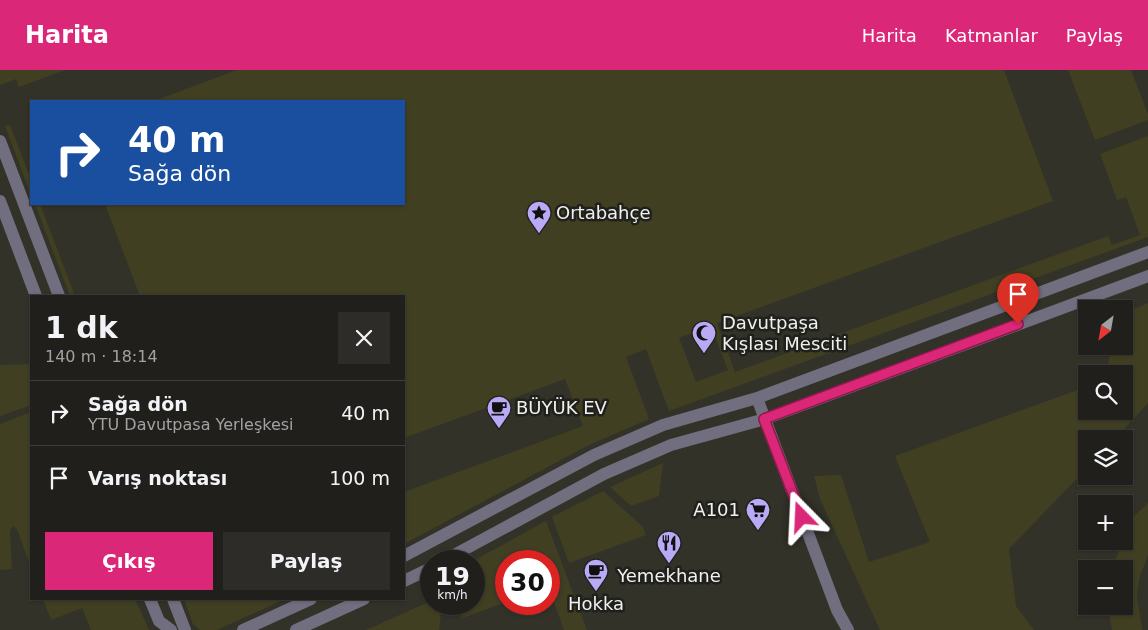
<!DOCTYPE html>
<html lang="tr">
<meta charset="utf-8">
<style>
body{margin:0;font-family:"DejaVu Sans",sans-serif;background:#2d2c29;color:#f1f3f6;height:100vh;display:flex;flex-direction:column;font-size:19px;white-space:nowrap}
*{box-sizing:border-box;margin:0}
p{font-size:16px;color:#a2a2a3}
.icon{flex:none;width:28px;height:28px;fill:none;stroke:currentColor;stroke-width:2;stroke-linecap:round;stroke-linejoin:round}
.map{position:relative;flex:1;overflow:hidden}
.panel{position:absolute;left:30px;top:225px;width:375px;height:305px;display:flex;flex-direction:column;background:#201f1c;border-radius:0px;box-shadow:0 1px 4px #0004,0 0 0 1px #3d3d3b}
.panel>*{flex:none}
.guide{position:absolute;left:30px;top:30px;width:375px;height:105px;border-radius:0px;box-shadow:0 1px 4px #0004,0 0 0 1px #3d3d3b;background:#1a4fa0;color:#fff;overflow:hidden}
.needle{width:32px;rotate:211deg}
.tools{position:absolute;left:1078px;top:230px;display:grid;gap:10px}
.tools a{display:grid;place-items:center;width:55px;height:55px;border-radius:0px;background:#201f1c;box-shadow:0 1px 4px #0004,0 0 0 1px #3d3d3b;font-size:25px}
.speed{position:absolute;left:420px;top:480px;display:flex;gap:10px;font-size:25px;font-weight:700;text-align:center}
.speed>*{display:grid;place-content:center;width:65px;height:65px;border-radius:50%;background:#201f1c;box-shadow:0 1px 4px #0004,0 0 0 1px #3d3d3b;line-height:1}
.speed small{font-size:12px;font-weight:400}
.speed .limit{border:8px solid #d22;background:#fff;color:#111}
.pin{position:absolute;display:grid;place-items:center;width:42px;height:42px;color:#fff;margin:-51px -21px;border-radius:50% 50% 50% 0;rotate:-45deg;box-shadow:0 0 5px #0007}
.pin .icon{rotate:45deg}
.me{position:absolute;width:55px;margin:-28px;rotate:339deg;stroke-linejoin:round;filter:drop-shadow(0 0 4px #0008)}
.turn{display:flex;align-items:center;gap:18px;height:105px;padding:0 15px;font-size:22px}
.turn .icon{width:65px;height:65px;stroke-width:2.5}
.turn b{display:block;font-size:35px;line-height:42px}
.round{display:grid;place-items:center;flex:none;width:52px;height:52px;border-radius:0px;background:#2d2c29}
.headline{display:flex;align-items:center;justify-content:space-between;height:85px;padding:0 15px}
h1{font-size:30px;font-weight:700;line-height:38px}
.primary-button{display:flex;gap:10px;margin-top:auto;padding:10px 15px}
.primary-button a{flex:1;height:58px;border-radius:0px;background:#db2777;color:#fff;font-size:20px;font-weight:700;line-height:58px;text-align:center}
.primary-button a+a{background:#2d2c29;color:#f1f3f6}
ul{padding:0;list-style:none}
li{display:flex;align-items:center;gap:15px;height:65px;padding:0 15px;border-top:1px solid #3d3d3b}
li div{flex:1}
li b{display:block;font-size:19px}
li em{font-style:normal}
header{display:flex;align-items:center;gap:30px;box-sizing:border-box;height:70px;padding:0 25px;background:#db2777;color:#fff}
header strong{font-size:24px}
nav{display:flex;gap:28px;margin-inline-start:auto;font-size:18px}
.map>svg:first-child{display:block}
.built{fill:#323229;fill-rule:evenodd}
.green{fill:#413f22;fill-rule:evenodd}
.lines{fill:none;stroke-linecap:round;stroke-linejoin:round}
.street{stroke:#716e7f;stroke-width:12}
.route-casing{stroke:#8e194d;stroke-width:12}
.route{stroke:#db2777;stroke-width:9}
.labels{text-anchor:middle;stroke-width:5;stroke-linejoin:round;paint-order:stroke}
.poi-label{font-size:18px;fill:#f0f0ed;stroke:#20201d;text-anchor:start}
</style>
<header>
<strong>Harita</strong>
<nav><a>Harita</a><a>Katmanlar</a><a>Paylaş</a></nav>
</header>
<div class="map">
<svg width="1148" height="560" viewBox="0 0 1148 560">
<rect width="100%" height="100%" fill="#2a2926"/>
<path class="built" d="M0,0H1148V560H0ZM31,31H404V134H31ZM31,226H404V529H31ZM1086,239H1124V276H1086ZM1086,304H1124V341H1086ZM1086,369H1124V406H1086ZM1086,434H1124V471H1086ZM431,491H474V534H431ZM506,491H549V534H506ZM1086,499H1124V536H1086Z"/>
<path class="green" d="M0,0H65L19,17L16,9L0,15Z
M237,0H1004L1053,131L717,253L735,302L1108,166L1112,175L1140,165L1126,127L1117,130L1100,84L1148,66V167L669,341L646,279L626,287L649,349L589,375L404,474V422L583,356L565,309L404,368V226H140L105,134H404V31H154ZM711,256L728,300L696,312L679,268Z
M1068,0H1131L1148,44V50L1095,70Z
M10,55L31,110V125L5,56Z
M35,134H40L75,226H70Z
M1148,233V333L1115,369H1086V399L1009,479L1016,536L1034,560H880L820,429L814,406L841,405L869,492L930,472L895,386L1086,317V341H1124V304H1103L1106,300L1113,276H1124V243Z
M31,294V335L0,346V295Z
M31,342V498L17,459L13,456L10,461L12,499L0,500V354Z
M663,393L659,426L631,436L610,417Z
M603,421L643,457L646,465L569,493L552,447Z
M1148,433V485L1139,509L1137,525L1142,560H1112L1108,536H1124V499H1112L1120,477L1115,471H1124V456Z
M546,451L587,560H564L549,518V491H506V532L460,549L466,534H474L473,491Z
M43,529H135L149,560H91L82,538L51,550Z
M184,529H285L217,560H200L193,554Z
M431,531V534H442L439,560H366Z"/>
<g class="lines">
<path class="street" d="M0,71L59,226
M0,131L36,226
M757,328L837,540L848,560
M404,486L594,385L663,355L757,328L1148,182
M443,491L604,404L671,375L765,349L1148,206
M404,511L431,498
M150,529L159,551L171,560
M173,529L185,560
M243,560L311,529
M296,560L364,529"/>
</g>
<g class="lines">
<defs>
<path id="route" d="M802,447L764,349L1018,254"/>
</defs>
<use href="#route" class="route-casing"/>
<use href="#route" class="route"/>
</g>
<defs>
<symbol id="sight-pin" viewBox="-11 -11 22 30"><path d="M0 17L-7.5 6A9.5 9.5 0 1 1 7.5 6Z" fill="#baaaf6" stroke="#20201d"/><path d="M0-6L1.8-2.2L6-1.7L2.9 1.2L3.7 5.4L0 3.3L-3.7 5.4L-2.9 1.2L-6-1.7L-1.8-2.2Z" fill="#111"/></symbol>
<symbol id="mosque-pin" viewBox="-11 -11 22 30"><path d="M0 17L-7.5 6A9.5 9.5 0 1 1 7.5 6Z" fill="#baaaf6" stroke="#20201d"/><path d="M3.5-4.9A6 6 0 1 0 3.5 4.9A5 5 0 1 1 3.5-4.9Z" fill="#111"/></symbol>
<symbol id="cafe-pin" viewBox="-11 -11 22 30"><path d="M0 17L-7.5 6A9.5 9.5 0 1 1 7.5 6Z" fill="#baaaf6" stroke="#20201d"/><path d="M-5.5-4.5H6V0H3Q3 3.5 0 3.5H-2.5Q-5.5 3.5-5.5 0ZM3-3.2v2h1.7v-2ZM-6 4.5H4V6H-6Z" fill="#111"/></symbol>
<symbol id="supermarket-pin" viewBox="-11 -11 22 30"><path d="M0 17L-7.5 6A9.5 9.5 0 1 1 7.5 6Z" fill="#baaaf6" stroke="#20201d"/><path d="M-6-5.5h2.5l.6 2H6L4.5 2H-2.5L-4.4-4H-6ZM-1.5 3.2a1.3 1.3 0 1 0 .1 0ZM3 3.2a1.3 1.3 0 1 0 .1 0Z" fill="#111"/></symbol>
<symbol id="restaurant-pin" viewBox="-11 -11 22 30"><path d="M0 17L-7.5 6A9.5 9.5 0 1 1 7.5 6Z" fill="#baaaf6" stroke="#20201d"/><path d="M-5-6h1v4h1v-4h1v4h1v-4h1v5L-1.5 .5V6h-2V.5L-5-1ZM5-6V6H3V1.5H1.5Q1.5-4 5-6Z" fill="#111"/></symbol>
</defs>
<g fill-rule="evenodd">
<use href="#sight-pin" x="525" y="129" width="28" height="38"/>
<use href="#mosque-pin" x="690" y="249" width="28" height="38"/>
<use href="#cafe-pin" x="485" y="324" width="28" height="38"/>
<use href="#supermarket-pin" x="744" y="426" width="28" height="38"/>
<use href="#restaurant-pin" x="655" y="459" width="28" height="38"/>
<use href="#cafe-pin" x="582" y="487" width="28" height="38"/>
</g>
<g class="labels">
<g class="poi-label">
<text x="556" y="149">Ortabahçe</text>
<text x="722" y="259">Davutpaşa<tspan x="722" dy="21">Kışlası Mesciti</tspan></text>
<text x="516" y="344">BÜYÜK EV</text>
<text x="740" y="446" text-anchor="end">A101</text>
<text x="669" y="512" text-anchor="middle">Yemekhane</text>
<text x="596" y="540" text-anchor="middle">Hokka</text>
</g>
</g>
</svg>
<div class="tools">
<a><svg class="needle" viewBox="-14 -14 28 28"><path d="M0-13l5 13h-10z" fill="#e53935"/><path d="M0 13l5-13h-10z" fill="#a2a2a3"/></svg></a>
<a><svg class="icon" aria-label="search" viewBox="0 0 24 24"><circle cx="10" cy="10" r="6"/><path d="M15 15l6 6"/></svg></a>
<a><svg class="icon" aria-label="layers" viewBox="0 0 24 24"><path d="M12 4l9 5-9 5-9-5zM3 14l9 5 9-5"/></svg></a>
<a>+</a>
<a>−</a>
</div>
<div class="speed"><div>19<small>km/h</small></div><div class="limit">30</div></div>
<div class="pin" style="left:1018px;top:254px;background:#d93025"><svg class="icon" aria-label="arrive" viewBox="0 0 24 24"><path d="M6 21V4h12l-3 4 3 4H6"/></svg></div>
<svg class="me" style="left:802px;top:447px" viewBox="-20 -20 40 40"><path d="M0-17L14 15 0 8-14 15z" fill="#db2777" stroke="#fff" stroke-width="4"/></svg>
<div class="guide">
<div class="turn"><svg class="icon" aria-label="right" viewBox="0 0 24 24"><path d="M7 20v-9h11M14 6l5 5-5 5"/></svg><div><b>40 m</b>Sağa dön</div></div>
</div>
<section class="panel">
<div class="headline"><div><h1>1 dk</h1><p>140 m · 18:14</p></div><a class="round"><svg class="icon" aria-label="close" viewBox="0 0 24 24"><path d="M6 6l12 12M18 6L6 18"/></svg></a></div>
<ul>
<li><svg class="icon" aria-label="right" viewBox="0 0 24 24"><path d="M7 20v-9h11M14 6l5 5-5 5"/></svg><div><b>Sağa dön</b><p>YTU Davutpasa Yerleşkesi</p></div><em>40 m</em></li>
<li><svg class="icon" aria-label="arrive" viewBox="0 0 24 24"><path d="M6 21V4h12l-3 4 3 4H6"/></svg><div><b>Varış noktası</b></div><em>100 m</em></li>
</ul>
<div class="primary-button"><a>Çıkış</a><a>Paylaş</a></div>
</section>
</div>
